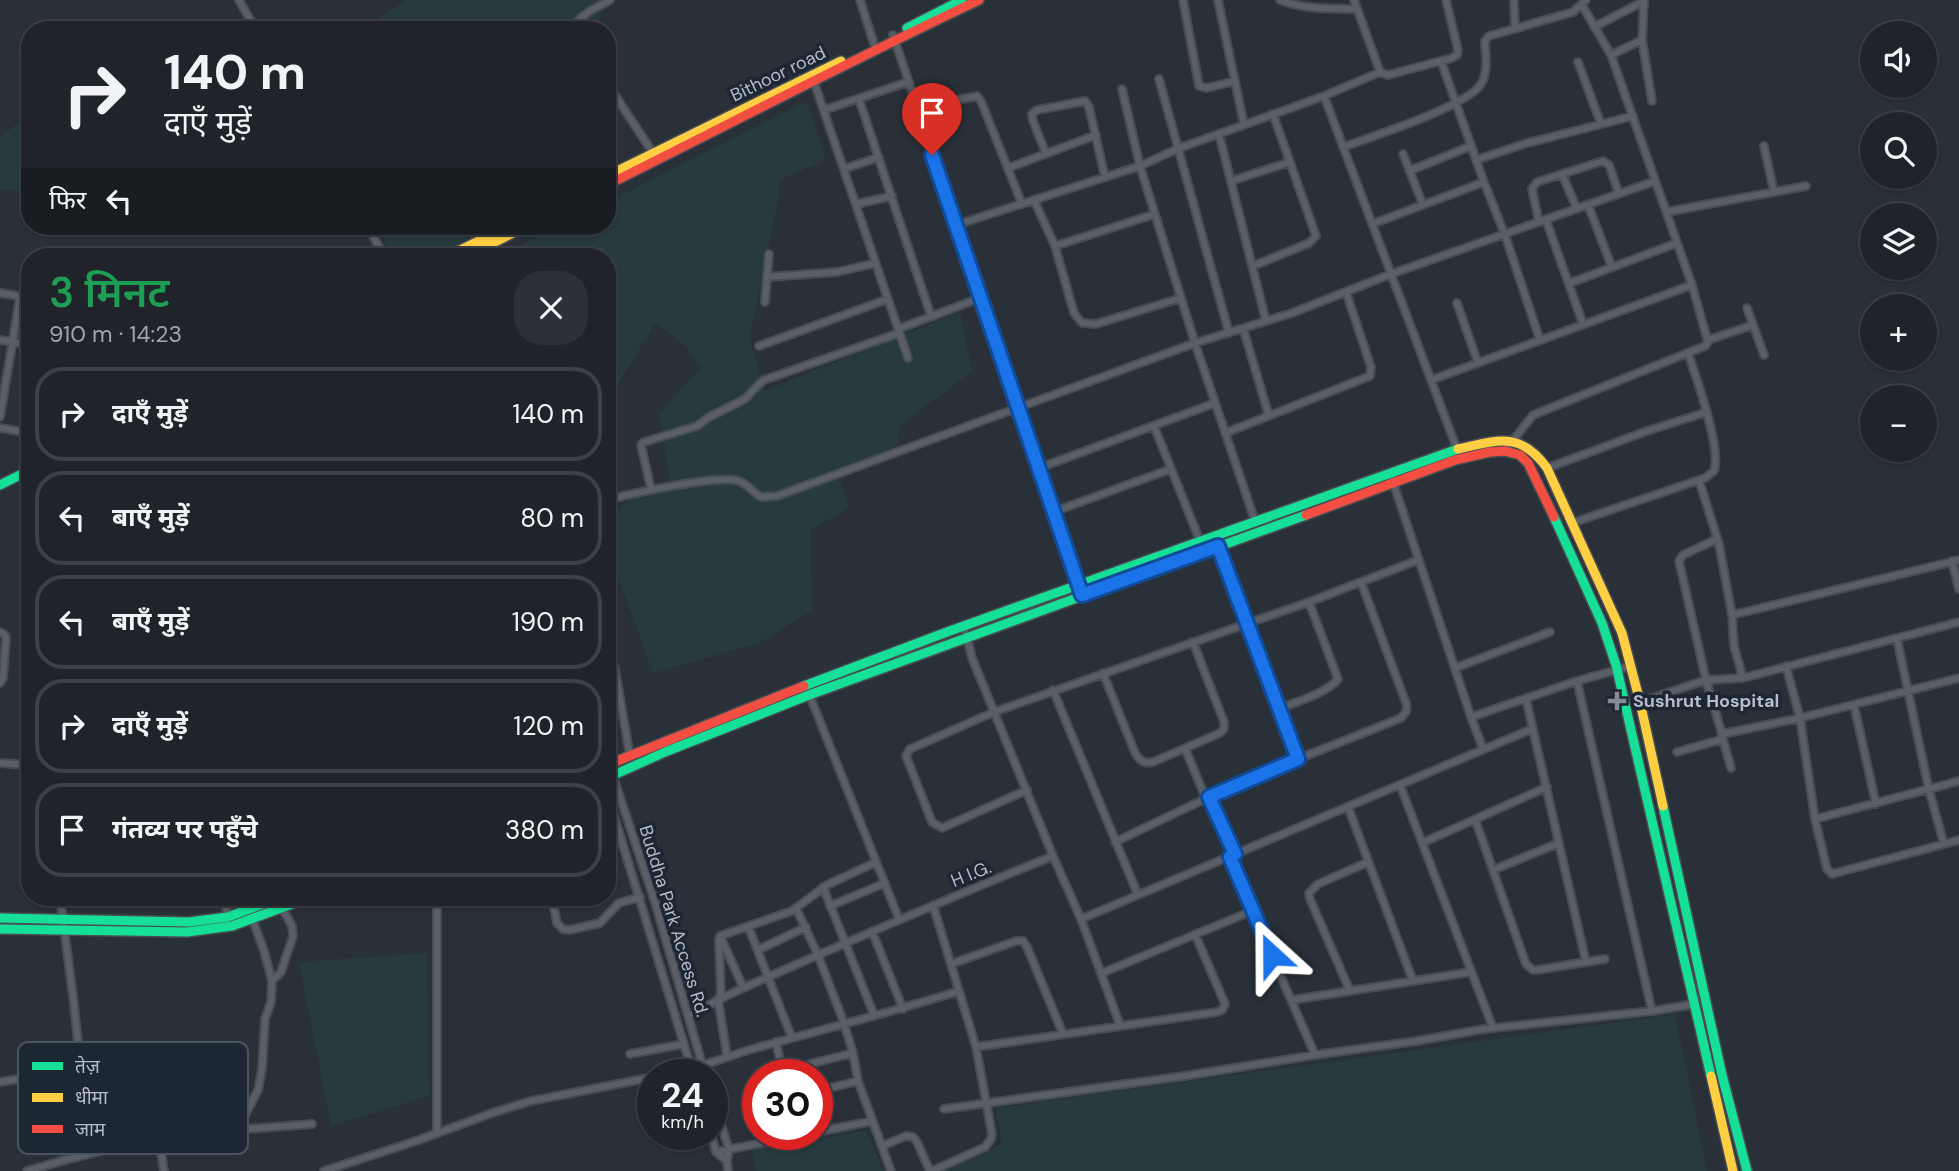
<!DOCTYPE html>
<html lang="hi">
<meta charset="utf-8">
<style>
body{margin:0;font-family:"DM Sans","Noto Sans Devanagari",sans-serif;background:#2d3036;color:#f1f3f6;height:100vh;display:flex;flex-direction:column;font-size:26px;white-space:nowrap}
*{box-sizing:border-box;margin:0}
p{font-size:23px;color:#a2a4a8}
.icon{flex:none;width:38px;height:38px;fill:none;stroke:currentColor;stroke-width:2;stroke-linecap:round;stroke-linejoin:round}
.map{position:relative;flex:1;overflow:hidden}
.sheet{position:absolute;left:21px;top:248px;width:595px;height:658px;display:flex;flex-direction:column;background:#20242a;border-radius:28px;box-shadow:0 2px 5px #0004,0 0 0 2px #3d4147}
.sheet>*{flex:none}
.guide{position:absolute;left:21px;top:21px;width:595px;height:214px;border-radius:28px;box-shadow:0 2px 5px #0004,0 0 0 2px #3d4147;background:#20242a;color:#f1f3f6;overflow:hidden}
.fabs{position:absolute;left:1860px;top:21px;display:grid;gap:14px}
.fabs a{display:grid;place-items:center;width:77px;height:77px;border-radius:50%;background:#20242a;box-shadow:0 2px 5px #0004,0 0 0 2px #3d4147;font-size:35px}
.speed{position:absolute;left:637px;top:1059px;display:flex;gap:14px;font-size:35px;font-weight:700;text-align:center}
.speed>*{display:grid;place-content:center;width:91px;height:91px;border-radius:50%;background:#20242a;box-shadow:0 2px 5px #0004,0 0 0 2px #3d4147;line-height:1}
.speed small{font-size:18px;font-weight:400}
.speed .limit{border:10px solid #d22;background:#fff;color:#111}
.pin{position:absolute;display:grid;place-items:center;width:60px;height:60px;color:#fff;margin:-72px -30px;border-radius:50% 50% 50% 0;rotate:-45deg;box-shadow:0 0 7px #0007}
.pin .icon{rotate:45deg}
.me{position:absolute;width:77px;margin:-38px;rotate:336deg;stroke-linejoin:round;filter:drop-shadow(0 0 5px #0008)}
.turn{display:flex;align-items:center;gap:24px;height:147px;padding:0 28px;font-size:32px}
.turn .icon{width:91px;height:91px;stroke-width:2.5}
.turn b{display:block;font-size:49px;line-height:60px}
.then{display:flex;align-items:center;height:66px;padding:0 28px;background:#0003;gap:14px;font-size:26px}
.round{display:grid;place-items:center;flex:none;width:74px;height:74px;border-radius:28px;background:#2d3036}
.head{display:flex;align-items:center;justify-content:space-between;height:119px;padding:0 28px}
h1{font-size:42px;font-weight:600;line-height:52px;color:#1e9e55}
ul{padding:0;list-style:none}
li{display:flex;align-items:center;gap:21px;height:94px;margin:0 14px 10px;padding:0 14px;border:4px solid #3d4147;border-radius:28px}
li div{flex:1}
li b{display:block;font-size:26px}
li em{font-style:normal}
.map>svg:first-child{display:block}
.green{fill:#273a3e}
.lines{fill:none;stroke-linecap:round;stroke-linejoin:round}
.street-casing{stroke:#484c53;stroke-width:10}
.fast-casing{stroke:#484c53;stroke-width:12}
.slow-casing{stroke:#484c53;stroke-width:12}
.jam-casing{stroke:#484c53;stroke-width:12}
.street{stroke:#5a5e66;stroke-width:6}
.fast{stroke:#16e098;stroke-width:9}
.slow{stroke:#ffcf43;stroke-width:9}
.jam{stroke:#f24e42;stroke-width:9}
.route-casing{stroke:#114b97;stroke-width:18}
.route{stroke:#1a73e8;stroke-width:12}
.poi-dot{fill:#848b96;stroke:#1d2633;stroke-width:2.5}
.labels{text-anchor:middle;stroke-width:7;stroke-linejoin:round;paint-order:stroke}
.street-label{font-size:18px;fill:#b4bcc9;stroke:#1d2633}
.poi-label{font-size:18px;font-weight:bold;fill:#b4bcc9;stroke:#1d2633;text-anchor:start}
.key{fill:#1d2633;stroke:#4a5360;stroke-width:2}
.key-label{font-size:19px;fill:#b4bcc9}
</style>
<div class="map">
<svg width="1959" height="1171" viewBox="0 0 1959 1171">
<rect width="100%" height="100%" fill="#2a3038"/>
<path class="green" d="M405,0H608L593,30H361Z
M807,101L826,160L779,180V195L750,337L764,391L960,312L972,372L900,425L896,452L838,475L849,508L811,530L812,611L759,643L653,673L621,585L607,563V514L647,491L670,483L659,414L701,367L686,347L656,323L607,401V257H511L507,252L560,226H607V202Z
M30,114V190L0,191V137Z
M377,226H492L431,257H394Z
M427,953L429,1096L331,1126L299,962Z
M1675,1014L1707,1171H945L1002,1144L996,1108Z
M866,1131L884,1171H756L752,1149Z"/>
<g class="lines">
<defs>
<path id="street" d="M239,0L256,30
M860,0L874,44
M1183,0L1199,86L1207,88L1235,81
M1218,0L1244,125
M1280,0C1304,10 1332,8 1357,9
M1514,0L1515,29
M1644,0L1642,40L1652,101
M1594,27L1644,1
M573,30C577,15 598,7 610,0
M893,35L1082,595
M1611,55L1642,40
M1441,61L1484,182L1505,235L1540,340
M1578,62L1601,124
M1380,72L1388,75L1452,58L1457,55L1458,50L1446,0
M1159,79L1229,333
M814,82L908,358
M607,83L653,153
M1122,89L1140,166L1195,343L1255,521
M1324,96L1457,449
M859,99L931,316
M917,108L977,96L981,101L1022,204
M824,110L908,82
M1219,134L1266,321
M1764,146L1774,192
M1343,147C1371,137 1468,106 1481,84C1489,72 1485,54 1485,41L1489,36L1573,12L1586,0
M1046,154L1033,121L1032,114L1037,110L1085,101L1089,107L1105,177
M1403,154L1423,205
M1476,160L1524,144L1633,116
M1008,168L1096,135
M844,169L879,157
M1409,171L1471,146
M1562,174L1577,209
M1231,181L1290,162
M1034,200L1055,246L1074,313L1082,323L1096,324L1181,298
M856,204L892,196
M1588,205L1612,267
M1666,212L1806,186
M1546,220L1583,324
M1539,222L1532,189L1537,182L1603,161L1609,165L1619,194
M1372,224L1484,182
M956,225L1140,166L1177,149L1324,96L1380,72L1354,0
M367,226L385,257
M1055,246L1155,214
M1253,266L1309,243L1316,236L1273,114
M767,277L837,272L876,263
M1570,283L1677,243
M0,293L30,298
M765,302L769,254
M1457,303L1478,363
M1747,308L1764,355
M1243,328L1269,416
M898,329L980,298
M0,340L30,344
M1708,340L1753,325
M759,346L888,299
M1431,380L1692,285
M0,417L20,297
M1154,426L1200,541
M0,428L30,433
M1225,433L1370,376L1371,367L1346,292
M1504,452L1533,415L1705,346L1708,342L1692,285L1611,55L1582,5
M1039,468L1215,403
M1547,468L1647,431L1707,412
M1390,473L1471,717L1577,681L1631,666
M1699,480L1719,544L1732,615L1734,646L1743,678
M651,489L641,445L644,442L697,426L709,417L745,399L759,384L764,380L899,333
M607,500C630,494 719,474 739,481C748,484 753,493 761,497L777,496L1195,343L1292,313L1391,274L1655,181
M1053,512L1171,469
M1572,523L1705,478L1714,471C1722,449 1696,377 1688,353
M1717,539L1683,555L1679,561L1706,680L1722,734L1800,718L1959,678
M1218,546L1298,759
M1952,561L1959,589
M1732,615L1959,560
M964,626L972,658L1053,856L1081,919L1120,1025
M0,632L4,634L6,638L3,678L0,683
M1897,639L1929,790L1944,844
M607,650L615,669L630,756
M1786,666L1800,718L1815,819L1959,781
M1455,668L1550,632
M1103,673L1135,753C1140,761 1144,764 1153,762L1220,733L1224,729V722L1193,642
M1053,690L1138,895
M809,694L899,919
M1526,699L1586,962
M1640,702L1706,680L1743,678L1959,622
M1854,705L1876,804
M1279,709C1295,702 1328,693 1338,679L1309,602
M1471,717L1483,749
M1722,736L1731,768
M1185,748L1206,799
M1677,752L1723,739
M0,763L29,765
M609,764L654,899L705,1074
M27,765V697L30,649
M1400,785L1493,1028
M1027,790L942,828L932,822L906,756L910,749L994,712L1309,602L1418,560
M607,793L693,1074
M1209,797L1235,854
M1348,807L1413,981
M1475,819L1526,964L1533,970H1537L1605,959
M1815,819L1827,869L1832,874L1959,840
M1115,842L1209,797L1298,759L1401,718C1406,712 1408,710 1406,703L1361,582
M1422,843L1547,787
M1229,857L1315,1055
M1493,870L1559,843
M823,887L874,1015
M60,898L73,996L90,1152
M224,898L228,917
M552,898L557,923L563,929L569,930L600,923L619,903L640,897
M830,906L885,883
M796,908L818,955L844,1023L853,1053L858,1081L891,1171
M1081,919L1532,729
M748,926L792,1038
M872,931L903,1009
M721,938L743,987
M758,950L806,927
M951,964L1016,941H1023L1027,947L1063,1034
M1102,973L1252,911
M272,981L281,972L293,936L292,926L282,908
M1350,991L1310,899L1309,893L1318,884L1368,862
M721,998L719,940L720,936L792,911L827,885L876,862
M718,999L727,1056
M1292,1000L1471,972
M1652,1011L1696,1004
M689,1016C730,992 773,975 816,956C894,922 973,888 1053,856
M776,1042L783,1074
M976,1047L1217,1012L1222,1010L1225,1004L1195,934
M630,1054L684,1044
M782,1071L853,1053
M668,1074C699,1069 726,1056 756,1048C824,1029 892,1012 959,991
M0,1082L81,1068
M817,1091L858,1081
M712,1097L729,1149L727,1161L728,1171
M944,1109L1184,1076L1321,1054L1417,1041L1484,1029L1652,1011L1577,681
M237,1130L258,1090L262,1070L265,1019L271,1002L272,981L264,951L252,918
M437,1132V898
M817,1132L872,1121
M711,1134L716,1152L727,1161
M159,1139L164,1171
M882,1146L906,1136L913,1137L917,1142L930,1171
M716,1152L806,1134
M27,1171C70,1158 113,1147 157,1139C208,1131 261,1128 312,1124
M324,1171L416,1141L492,1113L531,1101L653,1077
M932,1171L985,1147L991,1139L992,1134L976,1047L933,905"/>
<path id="fast" d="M907,28L962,0
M0,485L30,470
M1554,517L1602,623L1616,665L1711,1076
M804,686L947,632L1458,449
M607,778L665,752L809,695L1306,515
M1663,806L1722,1075L1747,1171
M0,918L189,922L228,917L279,898
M0,929L187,932L232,926L308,898"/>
<path id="slow" d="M607,176L841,61
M446,257L509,226
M465,257L527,226
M1458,449C1498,440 1520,431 1547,468L1622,633L1640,702L1663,806
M1711,1076L1733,1171"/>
<path id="jam" d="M607,185C731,123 854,59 979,0
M1306,515L1455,460L1490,452L1505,451L1520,455L1528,463L1554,517
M607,765L804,686"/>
</defs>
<use href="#street" class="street-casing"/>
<use href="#fast" class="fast-casing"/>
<use href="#slow" class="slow-casing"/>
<use href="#jam" class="jam-casing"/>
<use href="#street" class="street"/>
<use href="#fast" class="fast"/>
<use href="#slow" class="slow"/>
<use href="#jam" class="jam"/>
</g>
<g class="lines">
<defs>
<path id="route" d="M932,155L1082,595L1218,546L1298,759L1209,797L1235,854L1230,857L1272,955"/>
</defs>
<use href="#route" class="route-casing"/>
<use href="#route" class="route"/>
</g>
<path class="poi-dot" d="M1613.5 690.5h7v7h7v7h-7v7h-7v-7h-7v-7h7z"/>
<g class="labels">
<g class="street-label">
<text transform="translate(778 74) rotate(-26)" y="6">Bithoor road</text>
<text transform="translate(971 874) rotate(-22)" y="6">H I.G.</text>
<text transform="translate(674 921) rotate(73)" y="6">Buddha Park Access Rd.</text>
</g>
<g class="poi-label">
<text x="1633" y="707">Sushrut Hospital</text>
</g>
</g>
<rect x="18" y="1042" width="230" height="112" rx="10" class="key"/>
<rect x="32" y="1062" width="31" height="8" fill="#16e098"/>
<rect x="32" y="1093" width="31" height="9" fill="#ffcf43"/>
<rect x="32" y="1125" width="31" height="8" fill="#f24e42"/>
<g class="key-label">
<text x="75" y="1073">तेज़</text>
<text x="75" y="1104">धीमा</text>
<text x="75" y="1136">जाम</text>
</g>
</svg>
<div class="fabs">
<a><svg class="icon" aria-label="sound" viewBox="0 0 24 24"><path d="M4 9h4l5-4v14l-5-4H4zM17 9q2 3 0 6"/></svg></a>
<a><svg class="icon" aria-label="search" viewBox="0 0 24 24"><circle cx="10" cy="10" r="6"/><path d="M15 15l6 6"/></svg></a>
<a><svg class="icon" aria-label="layers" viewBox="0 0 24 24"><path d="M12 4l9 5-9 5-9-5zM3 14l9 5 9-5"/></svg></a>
<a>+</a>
<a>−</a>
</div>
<div class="speed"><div>24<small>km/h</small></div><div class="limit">30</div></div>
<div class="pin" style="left:932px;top:155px;background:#d93025"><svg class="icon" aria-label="arrive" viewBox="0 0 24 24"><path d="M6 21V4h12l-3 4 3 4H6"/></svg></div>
<svg class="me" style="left:1272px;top:955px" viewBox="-20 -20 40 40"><path d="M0-17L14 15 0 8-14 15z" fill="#1a73e8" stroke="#fff" stroke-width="4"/></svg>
<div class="guide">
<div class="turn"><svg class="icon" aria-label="right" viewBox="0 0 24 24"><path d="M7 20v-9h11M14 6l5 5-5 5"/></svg><div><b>140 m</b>दाएँ मुड़ें</div></div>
<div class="then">फिर<svg class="icon" aria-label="left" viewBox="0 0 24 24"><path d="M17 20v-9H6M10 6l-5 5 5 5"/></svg></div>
</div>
<section class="sheet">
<div class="head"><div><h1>3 मिनट</h1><p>910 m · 14:23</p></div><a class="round"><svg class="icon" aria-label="close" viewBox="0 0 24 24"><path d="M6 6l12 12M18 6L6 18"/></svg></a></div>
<ul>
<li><svg class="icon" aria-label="right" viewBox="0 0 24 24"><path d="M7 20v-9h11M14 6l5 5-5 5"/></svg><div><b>दाएँ मुड़ें</b></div><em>140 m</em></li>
<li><svg class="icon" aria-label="left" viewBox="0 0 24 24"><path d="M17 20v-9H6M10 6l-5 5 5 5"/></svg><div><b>बाएँ मुड़ें</b></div><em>80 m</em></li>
<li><svg class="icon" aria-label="left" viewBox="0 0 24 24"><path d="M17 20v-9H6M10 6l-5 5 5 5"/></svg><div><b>बाएँ मुड़ें</b></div><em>190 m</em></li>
<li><svg class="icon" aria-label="right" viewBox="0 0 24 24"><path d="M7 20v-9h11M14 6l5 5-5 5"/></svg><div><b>दाएँ मुड़ें</b></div><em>120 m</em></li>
<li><svg class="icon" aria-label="arrive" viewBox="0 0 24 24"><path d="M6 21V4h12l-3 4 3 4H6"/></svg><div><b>गंतव्य पर पहुँचे</b></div><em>380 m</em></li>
</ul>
</section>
</div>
